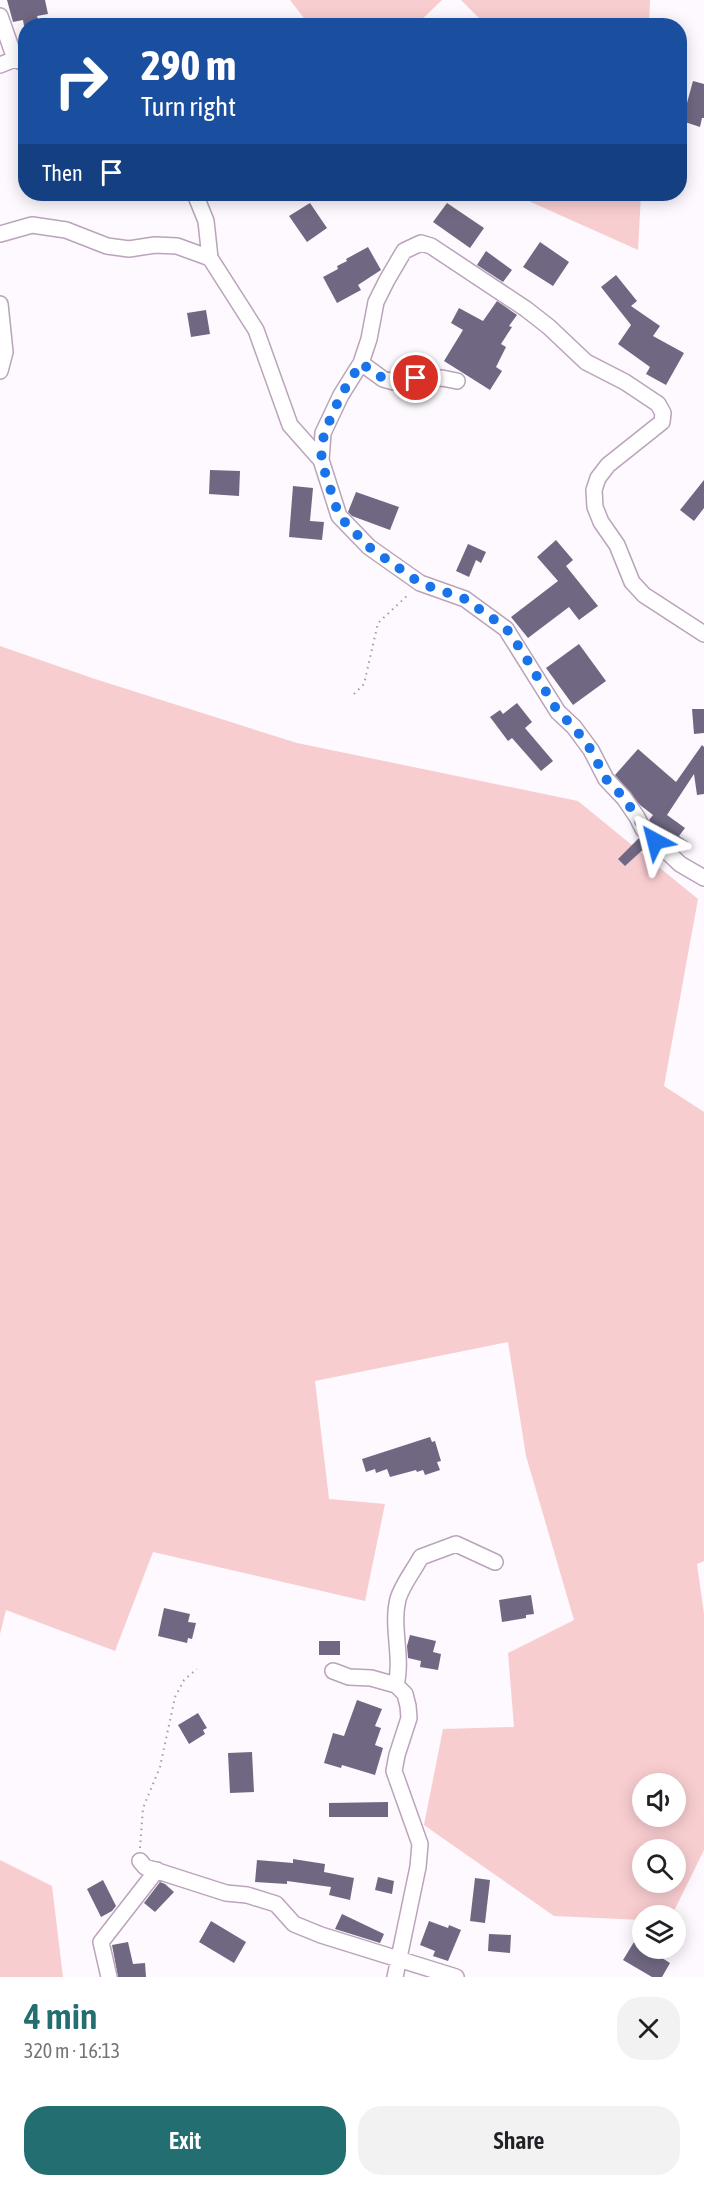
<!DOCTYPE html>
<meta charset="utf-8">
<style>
body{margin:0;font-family:"Asap Condensed",sans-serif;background:#f2f2f2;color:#202124;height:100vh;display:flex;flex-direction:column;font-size:22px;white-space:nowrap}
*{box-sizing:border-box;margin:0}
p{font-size:20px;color:#757577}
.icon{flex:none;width:33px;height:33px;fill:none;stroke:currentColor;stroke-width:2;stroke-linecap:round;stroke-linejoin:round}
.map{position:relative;height:1977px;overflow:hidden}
.details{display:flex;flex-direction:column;background:#fff;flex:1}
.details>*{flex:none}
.hud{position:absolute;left:18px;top:18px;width:669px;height:183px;border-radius:24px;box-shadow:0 3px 15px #0003;background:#1a4fa0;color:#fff;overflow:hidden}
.fabs{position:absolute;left:632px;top:1773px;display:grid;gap:12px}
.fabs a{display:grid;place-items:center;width:54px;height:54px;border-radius:50%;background:#fff;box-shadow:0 3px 15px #0003;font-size:30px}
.pin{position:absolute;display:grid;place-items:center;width:51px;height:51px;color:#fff;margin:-26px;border:3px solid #fff;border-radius:50%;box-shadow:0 2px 6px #0007}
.me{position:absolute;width:66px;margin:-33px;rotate:322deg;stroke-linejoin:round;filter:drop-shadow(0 0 4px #0008)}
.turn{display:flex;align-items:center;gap:21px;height:126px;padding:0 24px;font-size:27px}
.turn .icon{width:78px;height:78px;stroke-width:2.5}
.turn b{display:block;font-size:42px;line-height:51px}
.then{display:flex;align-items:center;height:57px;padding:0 24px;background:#0003;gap:12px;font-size:22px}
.round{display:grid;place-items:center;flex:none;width:63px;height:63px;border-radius:24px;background:#f2f2f2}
.summary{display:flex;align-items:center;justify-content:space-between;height:102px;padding:0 24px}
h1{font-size:36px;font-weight:600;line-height:45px;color:#226e70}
.cta{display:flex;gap:12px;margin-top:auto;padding:12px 24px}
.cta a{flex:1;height:69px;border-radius:24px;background:#226e70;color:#fff;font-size:24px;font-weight:600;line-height:69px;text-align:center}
.cta a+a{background:#f2f2f2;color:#202124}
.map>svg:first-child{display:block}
.green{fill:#f8cdd0;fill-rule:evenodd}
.building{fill:#706882}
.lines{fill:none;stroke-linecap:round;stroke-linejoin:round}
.minor-casing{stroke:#baa3bb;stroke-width:18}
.path{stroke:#a29ca3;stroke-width:2;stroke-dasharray:1.5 4.5;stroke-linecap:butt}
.minor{stroke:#fff;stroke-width:15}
.route{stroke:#1a73e8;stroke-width:10;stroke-dasharray:0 18}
</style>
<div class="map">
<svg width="704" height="1977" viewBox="0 0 704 1977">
<rect width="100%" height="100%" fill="#fdf9fe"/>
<path class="green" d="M290,0H442L416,25L310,26Z
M461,0H650L649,25H486Z
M513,194H641L638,250Z
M0,646L95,679L297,743L578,801L698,899L664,1086L704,1112V1561L697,1564L704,1614V1850L672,1915L642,1916V1920L554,1916L424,1825L443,1729L514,1727L508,1653L574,1620L526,1456L508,1342L315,1381L329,1499L385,1504L365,1601L153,1552L115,1651L6,1610L0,1634ZM642,1784H675V1816H642ZM642,1850H675V1882H642Z
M0,1860L52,1886L63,1977H0Z"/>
<path class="building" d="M7,0H45L48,14L37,16L39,22L24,26L23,20L13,22Z
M693,81L704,84V118H702L700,127L682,121Z
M310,203L327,228L307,242L289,216Z
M447,203L484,228L470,248L433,222Z
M540,242L569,262L553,286L523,267Z
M368,247L381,270L358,285L361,290L337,303L323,277L338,269L337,266L347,261L346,259Z
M486,251L512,270L503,282L477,265Z
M616,275L637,301L631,306L660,326L653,336L684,353L666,385L646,374L650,367L618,344L631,325L601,287Z
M497,301L517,315L509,326L512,327L501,344L506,347L496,367L502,371L490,390L444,361L463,330L451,323L459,308L483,321Z
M206,310L210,334L191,337L187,313Z
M210,470L240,471L239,496L209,494Z
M704,480V508L694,521L680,510Z
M293,486L313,488L310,521L324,522L322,540L289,537Z
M356,492L399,507L390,530L352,516L348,512Z
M556,540L573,560L566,566L598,606L579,620L569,607L528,638L511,617L558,581L537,557Z
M468,544L486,552L481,563L476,560L469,577L456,571Z
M579,644L606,681L573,705L546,668Z
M517,703L532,722L525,728L553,761L541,771L512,738L508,741L490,717L500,710L503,714Z
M692,709H704V733L694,734Z
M702,745L704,747V794L697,795L694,774L667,815L685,828L679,836L688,842L681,851L651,823L649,820L653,815L640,805L615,775L638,749L676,782Z
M639,838L647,846L625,866L618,859Z
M430,1437L432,1442L435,1441L441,1461L437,1462L440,1470L425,1475L423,1470L417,1472L416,1470L390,1477L387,1469L376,1473L375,1469L366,1472L362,1459Z
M531,1595L534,1614L526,1615V1618L502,1622L499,1600Z
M164,1608L190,1614L188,1622L196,1623L192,1639L188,1638L187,1643L158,1636Z
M410,1635L436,1641L433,1652L441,1654L438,1670L420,1667L421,1661L408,1658L407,1646Z
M319,1641H340V1655H319Z
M357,1700L382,1709L375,1726L381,1728L375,1745L383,1748L375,1775L342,1765L341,1768L324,1763L333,1733L344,1736Z
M198,1713L207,1728L203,1730L205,1734L189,1744L178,1725Z
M252,1752L254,1792L230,1793L228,1753Z
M388,1802V1817H329V1803Z
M293,1859L325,1864L324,1872L354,1878L350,1900L329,1895L331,1887L287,1881V1884L255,1882L257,1860L293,1863Z
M378,1877L394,1881L392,1894L375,1890Z
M475,1878L490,1880L485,1923L470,1921Z
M103,1880L116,1906L112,1911L101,1917L87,1889Z
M160,1882L165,1884L174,1892L155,1912L144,1903Z
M342,1914L384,1934L380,1943L335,1929Z
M211,1921L246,1942L234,1963L199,1942Z
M429,1921L448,1928L449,1925L461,1930L448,1961L433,1956L435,1951L420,1945Z
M489,1934L511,1935L510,1953L488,1951Z
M128,1942L133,1964L145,1963L146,1977H118L112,1945Z
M634,1942L642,1946V1948H646L670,1963L662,1977H652L623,1960Z"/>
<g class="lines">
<defs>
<path id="minor" d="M0,16L15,59
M0,65L15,59L26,64
M195,194L206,221L210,258
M0,234L32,225L66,230L107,246L129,249L155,245L177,246L210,258L256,330L290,425L321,460L339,516L369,547L420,583L465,599L506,629L558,712L574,727L591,750L606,779L624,798L637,817L643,829L680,864L704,878
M0,304L5,352L0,371
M361,363L383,379L394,382L416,379L442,378L457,381
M321,460L323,433L341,395L361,363L369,339L376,302L387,280L404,251L421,243L431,246L526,309L549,327L586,362L625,382L658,404L663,413L662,422L608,465L598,478L594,490L595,507L601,522L617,545L632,582L644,595L704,634
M333,1671L349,1677L371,1678L396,1685L405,1694L408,1706L409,1718L397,1755L394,1771L420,1844L418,1867L395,1977
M396,1685C403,1657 391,1627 398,1599C402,1585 414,1570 421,1557L456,1544L495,1562
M140,1861L145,1867L226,1893L247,1895L276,1904L294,1924L321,1935L456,1977
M109,1977L101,1942L157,1870"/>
</defs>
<use href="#minor" class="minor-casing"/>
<path class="path" d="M354,694L364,684L378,623L409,594
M140,1848L143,1808L160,1767L175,1697L184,1680L197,1669"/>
<use href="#minor" class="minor"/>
</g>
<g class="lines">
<path class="route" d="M416,378C386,383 385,381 361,363L341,395L324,433L321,460L339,516L369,547L420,583L465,599L506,628L523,653L558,712L574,727L591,750L606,779L624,798L637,817L643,830L655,841"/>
</g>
</svg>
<div class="fabs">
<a><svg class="icon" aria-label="sound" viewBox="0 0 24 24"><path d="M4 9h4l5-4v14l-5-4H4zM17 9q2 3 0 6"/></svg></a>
<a><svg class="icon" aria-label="search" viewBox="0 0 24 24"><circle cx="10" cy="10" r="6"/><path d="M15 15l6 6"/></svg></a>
<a><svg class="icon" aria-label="layers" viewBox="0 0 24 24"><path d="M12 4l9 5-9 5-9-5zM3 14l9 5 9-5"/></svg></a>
</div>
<div class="pin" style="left:416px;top:378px;background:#d93025"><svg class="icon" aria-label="arrive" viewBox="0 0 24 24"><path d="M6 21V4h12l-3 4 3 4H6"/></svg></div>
<svg class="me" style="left:655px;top:841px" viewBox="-20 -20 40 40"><path d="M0-17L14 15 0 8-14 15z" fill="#1a73e8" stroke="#fff" stroke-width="4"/></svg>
<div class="hud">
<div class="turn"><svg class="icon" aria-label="right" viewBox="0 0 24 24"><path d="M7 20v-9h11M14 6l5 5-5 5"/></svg><div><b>290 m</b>Turn right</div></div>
<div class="then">Then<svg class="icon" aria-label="arrive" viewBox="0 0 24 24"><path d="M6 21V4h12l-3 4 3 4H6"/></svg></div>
</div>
</div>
<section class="details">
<div class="summary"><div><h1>4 min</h1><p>320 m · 16:13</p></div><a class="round"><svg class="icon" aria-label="close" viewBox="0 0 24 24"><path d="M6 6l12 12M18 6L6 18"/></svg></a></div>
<div class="cta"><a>Exit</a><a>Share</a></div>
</section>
